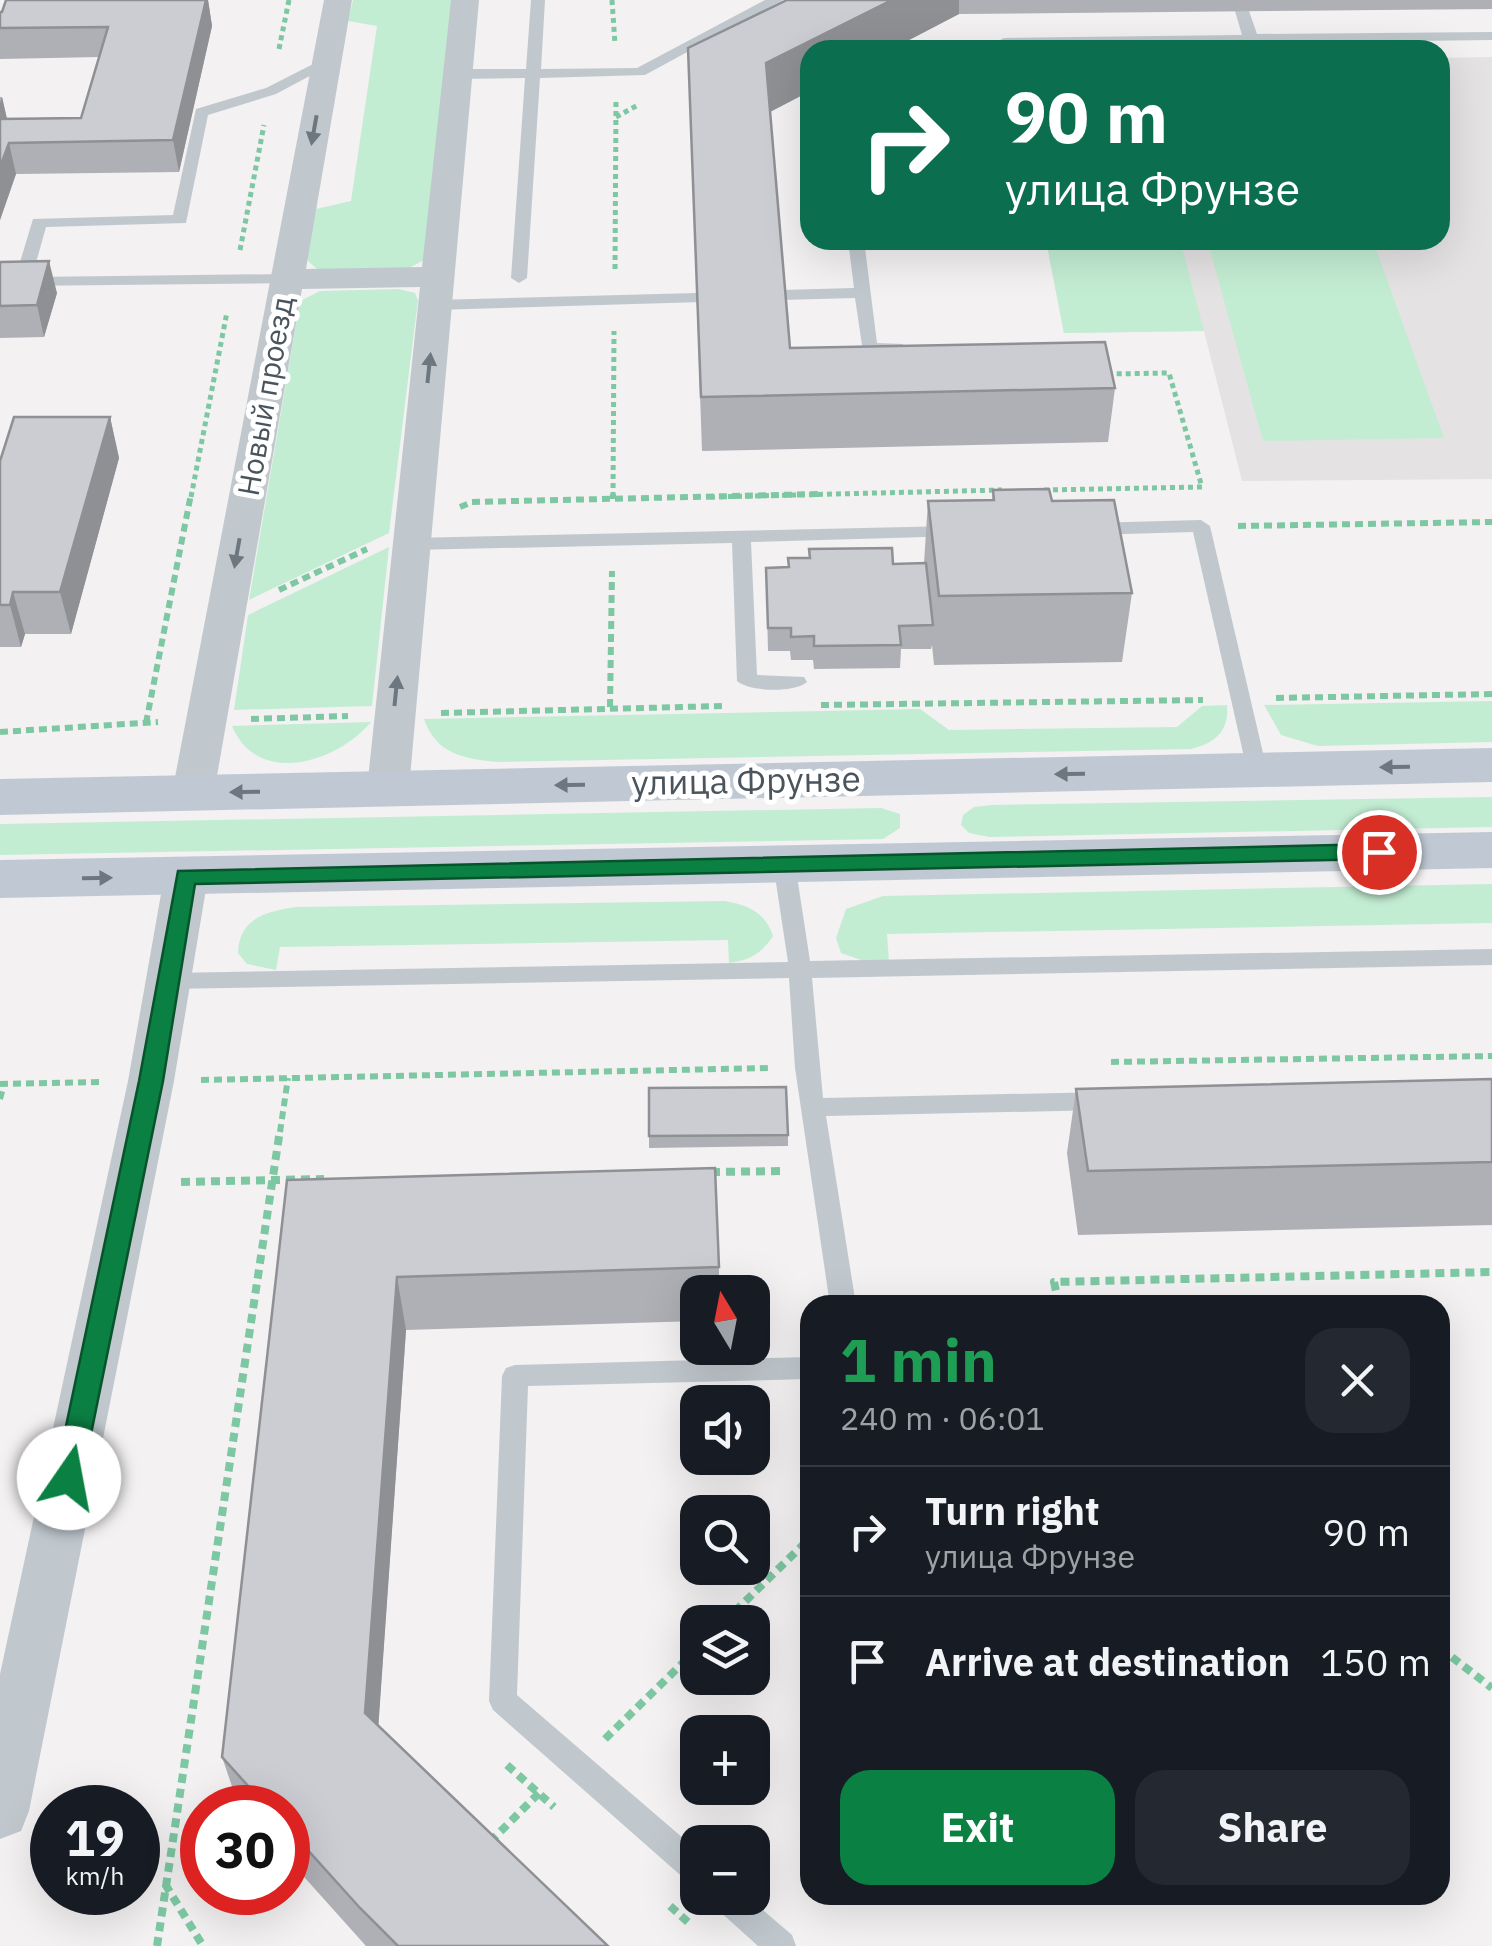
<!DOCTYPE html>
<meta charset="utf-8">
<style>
body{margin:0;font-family:"IBM Plex Sans",sans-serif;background:#242831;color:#f1f3f6;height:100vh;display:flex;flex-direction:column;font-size:38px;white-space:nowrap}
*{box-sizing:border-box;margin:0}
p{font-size:32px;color:#9ea1a6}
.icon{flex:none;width:55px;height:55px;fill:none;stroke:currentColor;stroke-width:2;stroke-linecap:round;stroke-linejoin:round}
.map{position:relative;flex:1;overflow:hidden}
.drawer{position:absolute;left:800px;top:1295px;width:650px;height:610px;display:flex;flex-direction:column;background:#171b24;border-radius:30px;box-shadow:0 10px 40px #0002}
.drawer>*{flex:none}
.banner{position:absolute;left:800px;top:40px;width:650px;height:210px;border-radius:30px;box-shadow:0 10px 40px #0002;background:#0b6e4f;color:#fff;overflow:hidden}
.needle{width:65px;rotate:350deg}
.tools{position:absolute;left:680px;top:1275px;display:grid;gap:20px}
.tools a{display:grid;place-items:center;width:90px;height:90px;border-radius:20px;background:#171b24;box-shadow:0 10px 40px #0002;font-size:50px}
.speed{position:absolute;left:30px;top:1785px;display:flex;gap:20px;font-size:50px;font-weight:700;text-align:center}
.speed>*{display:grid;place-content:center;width:130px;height:130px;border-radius:50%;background:#171b24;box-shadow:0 10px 40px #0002;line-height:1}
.speed small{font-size:25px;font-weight:400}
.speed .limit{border:15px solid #d22;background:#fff;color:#111}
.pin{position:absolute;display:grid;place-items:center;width:85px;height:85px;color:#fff;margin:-42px;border:5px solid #fff;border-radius:50%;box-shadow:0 2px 10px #0007}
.me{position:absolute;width:110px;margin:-55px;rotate:12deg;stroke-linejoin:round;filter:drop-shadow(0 0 8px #0008)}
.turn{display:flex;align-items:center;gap:35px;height:210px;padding:0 40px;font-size:45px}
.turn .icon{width:130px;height:130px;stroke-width:2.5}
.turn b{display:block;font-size:70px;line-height:85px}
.round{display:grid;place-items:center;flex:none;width:105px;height:105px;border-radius:30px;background:#242831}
.headline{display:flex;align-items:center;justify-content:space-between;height:170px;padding:0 40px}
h1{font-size:60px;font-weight:800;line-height:75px;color:#1e9e55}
.cta{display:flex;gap:20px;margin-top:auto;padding:20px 40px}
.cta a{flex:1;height:115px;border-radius:30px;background:#0b8043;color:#fff;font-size:40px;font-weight:800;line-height:115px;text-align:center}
.cta a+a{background:#242831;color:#f1f3f6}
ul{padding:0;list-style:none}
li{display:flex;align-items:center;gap:30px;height:130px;padding:0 40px;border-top:2px solid #363941}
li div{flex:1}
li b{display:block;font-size:38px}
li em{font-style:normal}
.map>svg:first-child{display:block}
.education{fill:#e4e2e2}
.green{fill:#c3edd3}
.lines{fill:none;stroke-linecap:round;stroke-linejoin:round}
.path-far2{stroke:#7dc8a3;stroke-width:5;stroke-dasharray:5 4;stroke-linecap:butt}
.path-far1{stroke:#7dc8a3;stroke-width:6;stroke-dasharray:8 5;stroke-linecap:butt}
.path{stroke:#7dc8a3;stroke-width:8;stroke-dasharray:9 6;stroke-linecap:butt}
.lane{fill:#c0c8ce;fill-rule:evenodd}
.street{fill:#c0c8ce;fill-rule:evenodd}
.secondary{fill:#c0c9d3;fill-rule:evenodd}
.wall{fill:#afb0b5}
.shaded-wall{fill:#8e9094}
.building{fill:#cbcdd3;stroke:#8e9094;stroke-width:2.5}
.oneway{fill:#6d777f}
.oneway2{fill:#6d7780}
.route{fill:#0b8043;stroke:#07532c;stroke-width:2.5}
.labels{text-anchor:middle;stroke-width:10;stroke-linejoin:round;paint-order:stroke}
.far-street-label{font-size:30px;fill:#4a545d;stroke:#fff}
.street-label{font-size:35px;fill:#4a545d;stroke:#fff}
</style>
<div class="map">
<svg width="1492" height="1946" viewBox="0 0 1492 1946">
<rect width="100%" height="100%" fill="#f3f1f1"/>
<path class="education" d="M1492,57V479L1242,481L1204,331L1064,333L1046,240H1440V58Z"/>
<path class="green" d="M353,0H453L424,260L407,269L318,270L306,259L316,209L351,201L377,26L348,21Z
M1046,240H1180L1204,331L1064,333Z
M1373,241L1444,438L1263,441L1208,243Z
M399,289L415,293L418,300L389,533L249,600L300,301L320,291Z
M389,547L372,706L234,710L248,615Z
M1492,701V742L1318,746L1281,735L1264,705Z
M1227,705C1229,731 1216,743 1191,749L498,762C464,759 436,754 424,719L920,709L949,730L1177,727L1202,706Z
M371,722C338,762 258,788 232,726Z
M1492,797V827L989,837L969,833L961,825L963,815L974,807L992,805Z
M881,808L900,814V828L883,839L0,855V824Z
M1492,884V923L887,934L889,962H867L841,953L836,938L846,909L883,896Z
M725,901C748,905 765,912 773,936C761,954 750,960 729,963L728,940L280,947L276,970L247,964L238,953C239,918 267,911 297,907Z"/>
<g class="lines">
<path class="path-far2" d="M612,0L615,44
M279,49L289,0
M616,117L638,105
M240,250L264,125
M615,269L616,101
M1044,490L1202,487L1169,373L1108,374
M191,497L227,312
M613,497L614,331
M710,497L1002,490"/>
<path class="path-far1" d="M613,499V494
M460,507L472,502L821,494
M1238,526L1492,522
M279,590L367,549
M1276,698L1492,694
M821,705L1203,700
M610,707L612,571
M441,713L723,706
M251,719L348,716
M146,723L191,494
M0,732L158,722
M1111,1062L1492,1056
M201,1080L769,1068
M0,1084L99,1082
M0,1099L4,1084
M280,1132L288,1078"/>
<path class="path" d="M711,1172L784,1171
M181,1182L324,1179
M1059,1305L1054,1282L1492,1272
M724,1622L810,1538
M1440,1648L1492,1688
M605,1739L698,1648
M507,1765L554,1807
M490,1842L541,1791
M165,1884L203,1946
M670,1906L690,1924
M157,1946L280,1130"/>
<path class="lane" d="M531,0H545L541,69L637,68L765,0H783L645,75L540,78L527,278L519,283L511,278L525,78L458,79L450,74L458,69H526Z
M1242,7L1249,11L1257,34L1492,32V40L1007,46L981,50L1004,38L1242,35L1235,11Z
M327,57L334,61L332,64L276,94L208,115L186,223L46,227L32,277L287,274L295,279L293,283L16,286L14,282L33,219L173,215L196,109L266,88Z
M848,240H864L877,343L903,344V352H863L855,298L781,300L773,295L781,290L854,288Z
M696,293L702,294V302L435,310L427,305L435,300Z
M1201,520L1210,526L1267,770L1257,777L1247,770L1193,532L1090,535L1081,529L1090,523Z
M953,526L962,532L960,536L751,542L757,675L804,677L807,682C795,693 749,692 737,681L732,543L411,550L402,544L411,538Z
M784,855L795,863L810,961L1492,949V965L812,978L823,1098L1105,1092L1113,1095L1117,1101L1113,1107L1105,1110L826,1116L856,1305H830L795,1068L789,978L168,989L157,981L168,973L788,962L773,863Z
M810,1357V1379L528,1386L517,1695L698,1851V1885L687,1881L493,1710L489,1701L502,1376L506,1368L515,1365Z
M712,1898H749L792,1935L796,1946H758L716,1908Z"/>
<path class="street" d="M324,0H352L306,269L422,267L451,0H479L409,789L403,799L388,803L373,799L367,789L420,287L302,289L214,793L208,803L193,807L178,803L172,793Z
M186,862L201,866L208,877L174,1081L29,1811L21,1831L0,1839V1674L128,1081L164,877L171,866Z"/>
<path class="secondary" d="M1492,748V782L0,815V779Z
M1492,832V868L0,898V860Z"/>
</g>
<path class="wall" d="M6,0H208L212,26L179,172L16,174L0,220V97H2L7,119L81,118L99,57L0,59V12H2Z
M787,0H1492V9L959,14L770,112L790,348L1115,388L1108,442L702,451L688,48Z
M0,262L57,293L44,337L0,338Z
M110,417L119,458L71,634H25L21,647H0V461Z
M993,490L1052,501L1132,593L1122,662L934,665L932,645L931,649H901L900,668L814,669L813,660H791L790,651H768L766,568L788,567L809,558L893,564L924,563L928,501L992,500Z
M1492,1079V1225L1078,1235L1067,1153L1076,1089Z
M788,1135V1146L649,1148V1136Z
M287,1180L719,1267V1292H698V1321L406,1330L378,1726L608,1946H366L288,1859V1808H241L238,1804L222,1757Z"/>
<path class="shaded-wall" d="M206,0H208L212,26L179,172L173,140Z
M892,0H959V14L890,50H810V91L766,114V63Z
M2,97L9,128L0,142V103Z
M9,143L16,174L0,220V167Z
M49,261L57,293L44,337L37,305Z
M110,417L119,458L71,634L60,592Z
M13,592L25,634L21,647L10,605Z
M397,1277L406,1330L376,1760L365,1713Z"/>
<path class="building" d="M6,0H206L173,140L9,143L0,167V119L81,118L108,27L0,28V12H2Z
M787,0H892L766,63L790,348L1105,342L1115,388L701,397L688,48Z
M49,261L37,305L0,306V262Z
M14,417H110L60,592H13L10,605H0V461Z
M1049,489L1052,501L1114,500L1132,593L939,596L928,501L994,500L993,490Z
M892,548L893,564L926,563L933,625L899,626L901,645L814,646V636L791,637V628H768L766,568L789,567L788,558H810L809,549Z
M1492,1079V1162L1088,1171L1076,1089Z
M786,1087L788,1135L649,1136V1088Z
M715,1168L719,1267L397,1277L365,1713L608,1946H398L360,1908L288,1828V1808H268L222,1757L287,1180Z"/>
<defs><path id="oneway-solid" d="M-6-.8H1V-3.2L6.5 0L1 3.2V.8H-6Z" transform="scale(2.5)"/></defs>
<g class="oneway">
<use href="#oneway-solid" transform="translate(314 130) rotate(100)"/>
<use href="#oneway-solid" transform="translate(429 368) rotate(-84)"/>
<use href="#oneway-solid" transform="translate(237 553) rotate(100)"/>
<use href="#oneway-solid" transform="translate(396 691) rotate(-84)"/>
</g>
<g class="oneway2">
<use href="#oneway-solid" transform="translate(1395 767) rotate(179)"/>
<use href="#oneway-solid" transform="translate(1070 774) rotate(179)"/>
<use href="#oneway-solid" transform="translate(570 785) rotate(179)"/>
<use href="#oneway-solid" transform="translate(245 792) rotate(179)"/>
<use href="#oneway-solid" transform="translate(97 878) rotate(-1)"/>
</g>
<path class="route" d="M1379,844L1390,852L1379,859L195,884L163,1081L82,1478L78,1487H59L55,1478L139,1081L178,871Z"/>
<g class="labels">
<g class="far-street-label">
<text transform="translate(266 396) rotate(-80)" y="10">Новый проезд</text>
</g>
<g class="street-label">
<text transform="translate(746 781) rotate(-1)" y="12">улица Фрунзе</text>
</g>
</g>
</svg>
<div class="tools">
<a><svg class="needle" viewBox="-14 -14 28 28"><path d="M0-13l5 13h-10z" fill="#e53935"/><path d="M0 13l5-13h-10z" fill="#9ea1a6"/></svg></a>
<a><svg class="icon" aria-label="sound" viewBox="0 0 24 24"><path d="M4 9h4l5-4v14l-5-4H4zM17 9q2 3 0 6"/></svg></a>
<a><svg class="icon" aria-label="search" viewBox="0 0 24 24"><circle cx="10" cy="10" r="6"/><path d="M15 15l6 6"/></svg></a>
<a><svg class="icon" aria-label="layers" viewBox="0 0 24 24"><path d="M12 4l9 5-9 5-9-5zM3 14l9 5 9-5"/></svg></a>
<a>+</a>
<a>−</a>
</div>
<div class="speed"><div>19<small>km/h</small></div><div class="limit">30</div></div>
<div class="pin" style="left:1379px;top:852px;background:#d93025"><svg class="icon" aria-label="arrive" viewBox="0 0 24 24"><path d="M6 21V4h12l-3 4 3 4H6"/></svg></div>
<svg class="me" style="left:69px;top:1478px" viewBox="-20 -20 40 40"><circle r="19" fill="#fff"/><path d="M0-13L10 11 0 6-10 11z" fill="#0b8043"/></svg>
<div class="banner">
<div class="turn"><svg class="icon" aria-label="right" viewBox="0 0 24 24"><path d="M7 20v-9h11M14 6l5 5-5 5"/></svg><div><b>90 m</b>улица Фрунзе</div></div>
</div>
<section class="drawer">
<div class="headline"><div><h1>1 min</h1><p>240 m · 06:01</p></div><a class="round"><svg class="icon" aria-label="close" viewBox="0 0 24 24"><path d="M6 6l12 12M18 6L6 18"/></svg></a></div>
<ul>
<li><svg class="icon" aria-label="right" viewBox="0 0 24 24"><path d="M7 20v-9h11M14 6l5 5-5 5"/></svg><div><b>Turn right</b><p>улица Фрунзе</p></div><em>90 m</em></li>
<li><svg class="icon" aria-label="arrive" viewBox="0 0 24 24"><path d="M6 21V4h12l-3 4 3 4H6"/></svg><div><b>Arrive at destination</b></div><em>150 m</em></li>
</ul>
<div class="cta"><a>Exit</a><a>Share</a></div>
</section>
</div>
